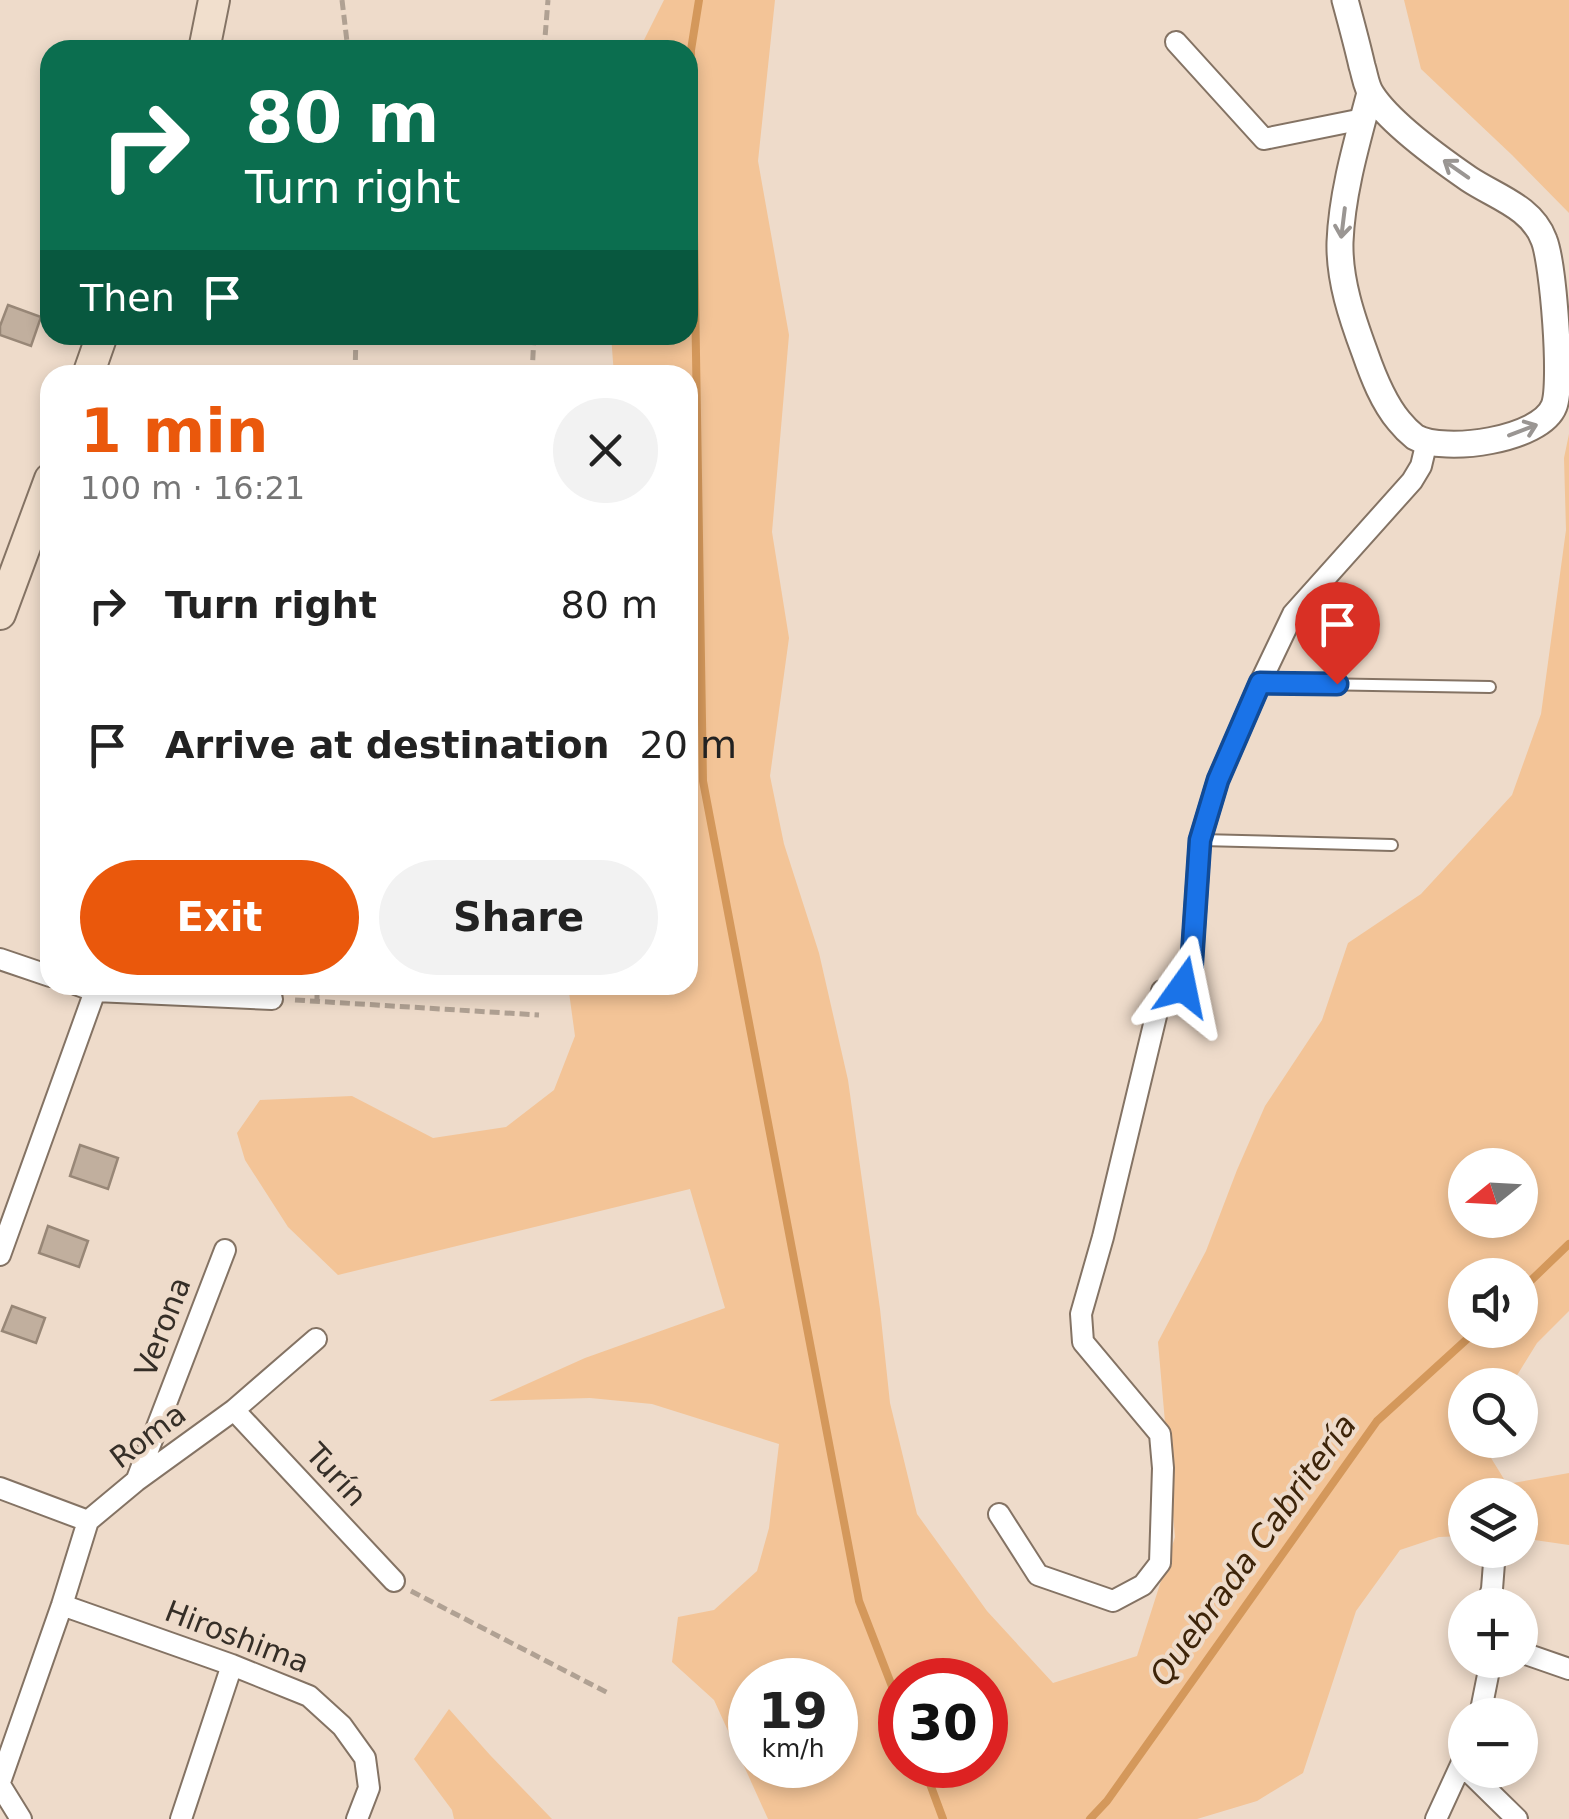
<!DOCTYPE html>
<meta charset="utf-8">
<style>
body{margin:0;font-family:"DejaVu Sans",sans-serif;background:#f2f2f2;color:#222;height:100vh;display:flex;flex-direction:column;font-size:38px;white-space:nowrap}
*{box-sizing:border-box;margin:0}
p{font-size:32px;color:#767676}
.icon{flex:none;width:55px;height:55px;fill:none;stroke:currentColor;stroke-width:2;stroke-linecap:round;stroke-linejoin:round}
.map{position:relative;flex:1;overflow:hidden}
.sheet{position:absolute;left:40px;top:365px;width:658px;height:630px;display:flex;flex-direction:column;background:#fff;border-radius:30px;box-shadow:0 5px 15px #0003}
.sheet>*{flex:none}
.top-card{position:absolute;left:40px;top:40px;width:658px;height:305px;border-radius:30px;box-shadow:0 5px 15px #0003;background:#0b6e4f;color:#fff;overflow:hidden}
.needle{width:65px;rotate:252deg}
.fabs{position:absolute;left:1448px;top:1148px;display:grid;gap:20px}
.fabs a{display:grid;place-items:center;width:90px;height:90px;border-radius:50%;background:#fff;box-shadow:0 5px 15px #0003;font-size:50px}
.speed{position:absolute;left:728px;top:1658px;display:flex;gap:20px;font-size:50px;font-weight:700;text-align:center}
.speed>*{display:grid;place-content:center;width:130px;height:130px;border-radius:50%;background:#fff;box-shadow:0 5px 15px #0003;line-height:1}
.speed small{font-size:25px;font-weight:400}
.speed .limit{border:15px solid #d22;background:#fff;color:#111}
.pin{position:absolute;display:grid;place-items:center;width:85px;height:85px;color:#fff;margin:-102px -42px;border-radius:50% 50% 50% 0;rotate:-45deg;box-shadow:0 0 10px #0007}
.pin .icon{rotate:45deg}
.me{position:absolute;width:110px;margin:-55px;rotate:12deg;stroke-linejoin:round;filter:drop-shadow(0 0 8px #0008)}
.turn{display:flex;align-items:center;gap:35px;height:210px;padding:0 40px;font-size:45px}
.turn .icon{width:130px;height:130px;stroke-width:2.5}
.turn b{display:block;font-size:70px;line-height:85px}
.then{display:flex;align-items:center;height:95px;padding:0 40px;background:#0003;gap:20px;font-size:38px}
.round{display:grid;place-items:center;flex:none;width:105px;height:105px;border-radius:52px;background:#f2f2f2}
.overview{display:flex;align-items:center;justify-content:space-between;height:170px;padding:0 40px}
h1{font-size:60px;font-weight:700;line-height:75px;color:#ea580c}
.action{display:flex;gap:20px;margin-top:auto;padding:20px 40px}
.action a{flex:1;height:115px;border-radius:60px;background:#ea580c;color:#fff;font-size:40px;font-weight:700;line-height:115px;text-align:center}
.action a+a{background:#f2f2f2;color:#222}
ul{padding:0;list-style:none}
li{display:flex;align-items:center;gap:30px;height:140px;padding:0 40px}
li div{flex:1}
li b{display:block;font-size:38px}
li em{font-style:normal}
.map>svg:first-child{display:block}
.green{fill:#f3c497;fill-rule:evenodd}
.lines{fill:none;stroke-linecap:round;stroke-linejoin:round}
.stream{stroke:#d4985b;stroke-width:8}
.building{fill:#c1af9e;stroke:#988777;stroke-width:2.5}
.service-casing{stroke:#847364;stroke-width:14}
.minor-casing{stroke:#847364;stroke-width:24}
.tertiary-casing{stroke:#847364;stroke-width:29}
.secondary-casing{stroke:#847364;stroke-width:34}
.path{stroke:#b0a193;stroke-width:5;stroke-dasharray:10 5;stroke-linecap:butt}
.service{stroke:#fff;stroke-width:10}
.minor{stroke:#fff;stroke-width:20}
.tertiary{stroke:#fff;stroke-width:25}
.secondary{stroke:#f1dfcd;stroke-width:30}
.oneway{stroke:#9a9693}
.route-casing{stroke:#114b97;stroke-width:25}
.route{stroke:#1a73e8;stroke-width:18}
.labels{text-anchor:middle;stroke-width:8;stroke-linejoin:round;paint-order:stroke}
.street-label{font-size:30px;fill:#352e27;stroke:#eedbca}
.water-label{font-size:32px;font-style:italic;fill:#3d2409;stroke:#eedbca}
</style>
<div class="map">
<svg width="1569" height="1819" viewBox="0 0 1569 1819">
<rect width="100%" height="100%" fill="#eedbca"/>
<path class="green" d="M664,0H775L758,161L789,335L772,532L789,638L770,776L784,844L819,953L848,1080L880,1309L890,1403L917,1514L987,1611L1053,1683L1137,1656L1175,1537L1158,1342L1206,1251L1237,1170L1265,1106L1322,1020L1348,943L1421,894L1512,795L1541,714L1566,530L1564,458L1569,434V1311L1537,1343L1511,1385H1465V1440H1480L1507,1484L1569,1473V1545L1520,1538V1495H1465V1536L1439,1537L1400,1550L1356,1611L1303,1773L1257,1801L1197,1819H768L714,1700L672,1662L678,1617L714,1610L757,1571L769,1528L779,1444L652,1404L590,1398L489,1401L585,1358L725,1308L690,1189L338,1275L288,1227L245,1160L237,1133L260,1100L352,1096L433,1138L506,1127L554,1090L575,1036L568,985H688V375H614L611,335H688V50H639ZM1465,1165H1520V1220H1465ZM1465,1275H1520V1330H1465ZM750,1680H835V1765H750ZM900,1680H985V1765H900Z
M1404,0H1569V213L1512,155L1421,69Z
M449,1709L490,1755L552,1819H454L452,1810L414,1759Z"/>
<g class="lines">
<path class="stream" d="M699,0L691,50L703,781L859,1601L900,1707
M1520,1291L1569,1244
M923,1765L943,1819
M1090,1819L1107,1801L1377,1421L1477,1330"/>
</g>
<path class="building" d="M8,305L41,317L31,346L0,335V326Z
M80,1145L118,1158L108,1189L70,1176Z
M48,1226L88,1241L79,1267L39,1253Z
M12,1306L45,1318L36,1343L2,1331Z"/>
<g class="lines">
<defs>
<path id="service" d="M1261,683L1490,687
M1201,840L1392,845"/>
<path id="minor" d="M1176,42L1264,139L1363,119
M0,959L50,976
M78,985L95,991L272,999
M0,1255L95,991
M234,1410L394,1581
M137,1479L225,1250
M0,1488L88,1521
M999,1514L1038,1575L1113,1601L1143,1585L1160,1563L1163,1468L1160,1434L1083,1342L1081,1314L1103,1237L1162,991L1183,987L1191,973L1200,840L1218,780L1260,683L1293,614L1412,481L1421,466L1427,441
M88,1521L136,1481L234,1410L316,1339
M62,1605L232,1665L309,1696L342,1726L365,1758L369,1788L357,1819
M1487,1605L1492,1589L1495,1550
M1520,1652L1569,1669
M1480,1715L1491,1660
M1467,1770L1517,1819
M0,1782L62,1605L88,1521
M0,1785L21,1819
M181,1819L232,1665
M1436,1819L1465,1756"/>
<path id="tertiary" d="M1345,0C1351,22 1357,44 1362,66C1365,75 1366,87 1372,95C1391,124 1440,159 1469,179C1496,197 1532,207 1544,240C1553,263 1563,384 1554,406C1541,440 1444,454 1415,437C1410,433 1403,426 1399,421C1383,402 1373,376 1365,353C1352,318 1339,280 1340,242C1342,192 1357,142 1370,93"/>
<path id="secondary" d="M204,50L214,0
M88,375L102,335
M0,614L50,479"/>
</defs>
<use href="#service" class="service-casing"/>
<use href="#minor" class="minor-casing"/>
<use href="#tertiary" class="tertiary-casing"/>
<use href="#secondary" class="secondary-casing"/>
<path class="path" d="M342,0L348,50
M544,50L548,0
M355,375L356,335
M532,375L534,335
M295,1000L539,1015
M317,1001V985
M411,1591L608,1693"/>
<use href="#service" class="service"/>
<use href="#minor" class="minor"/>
<use href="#tertiary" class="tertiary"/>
<use href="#secondary" class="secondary"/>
</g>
<defs><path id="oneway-shaft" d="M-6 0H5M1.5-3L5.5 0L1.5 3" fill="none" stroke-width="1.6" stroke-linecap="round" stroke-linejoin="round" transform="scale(2.5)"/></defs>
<g class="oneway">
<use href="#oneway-shaft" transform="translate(1456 169) rotate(-145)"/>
<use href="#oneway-shaft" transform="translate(1343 223) rotate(97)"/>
<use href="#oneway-shaft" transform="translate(1523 430) rotate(-21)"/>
</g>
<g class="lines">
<defs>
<path id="route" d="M1183,987L1191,973L1200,840L1218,780L1260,683L1337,684"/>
</defs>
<use href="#route" class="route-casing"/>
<use href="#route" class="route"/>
</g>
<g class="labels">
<g class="street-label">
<text transform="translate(163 1327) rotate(-69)" y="10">Verona</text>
<text transform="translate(148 1436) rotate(-37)" y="10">Roma</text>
<text transform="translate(336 1475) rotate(47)" y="10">Turín</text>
<text transform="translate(237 1637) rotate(21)" y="10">Hiroshima</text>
</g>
<g class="water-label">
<text transform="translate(1253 1550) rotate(-54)" y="11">Quebrada Cabritería</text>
</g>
</g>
</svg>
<div class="fabs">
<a><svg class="needle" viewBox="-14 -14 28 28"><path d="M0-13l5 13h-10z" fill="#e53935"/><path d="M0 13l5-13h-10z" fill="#767676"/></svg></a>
<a><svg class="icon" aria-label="sound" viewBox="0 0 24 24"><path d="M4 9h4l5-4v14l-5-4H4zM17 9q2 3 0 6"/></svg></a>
<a><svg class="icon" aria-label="search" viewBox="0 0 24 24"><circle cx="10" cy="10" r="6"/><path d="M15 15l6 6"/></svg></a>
<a><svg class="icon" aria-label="layers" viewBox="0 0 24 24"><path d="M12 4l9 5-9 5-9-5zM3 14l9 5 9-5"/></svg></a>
<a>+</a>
<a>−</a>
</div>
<div class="speed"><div>19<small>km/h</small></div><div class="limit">30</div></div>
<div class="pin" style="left:1337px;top:684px;background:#d93025"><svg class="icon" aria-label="arrive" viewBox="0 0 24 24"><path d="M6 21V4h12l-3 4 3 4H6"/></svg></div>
<svg class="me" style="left:1183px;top:987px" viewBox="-20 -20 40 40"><path d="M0-17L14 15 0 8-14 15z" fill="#1a73e8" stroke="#fff" stroke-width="4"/></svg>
<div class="top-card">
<div class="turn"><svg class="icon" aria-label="right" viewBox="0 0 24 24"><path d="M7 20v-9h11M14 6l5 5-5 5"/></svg><div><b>80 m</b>Turn right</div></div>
<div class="then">Then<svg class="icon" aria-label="arrive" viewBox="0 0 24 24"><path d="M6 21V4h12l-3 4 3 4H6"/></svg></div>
</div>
<section class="sheet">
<div class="overview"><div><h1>1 min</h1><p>100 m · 16:21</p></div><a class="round"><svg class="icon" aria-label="close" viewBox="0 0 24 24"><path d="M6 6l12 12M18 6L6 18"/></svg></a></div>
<ul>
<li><svg class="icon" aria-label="right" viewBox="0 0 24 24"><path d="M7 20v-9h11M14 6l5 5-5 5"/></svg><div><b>Turn right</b></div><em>80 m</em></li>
<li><svg class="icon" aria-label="arrive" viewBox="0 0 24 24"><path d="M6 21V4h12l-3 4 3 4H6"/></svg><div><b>Arrive at destination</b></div><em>20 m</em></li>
</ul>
<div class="action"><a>Exit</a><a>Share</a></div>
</section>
</div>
